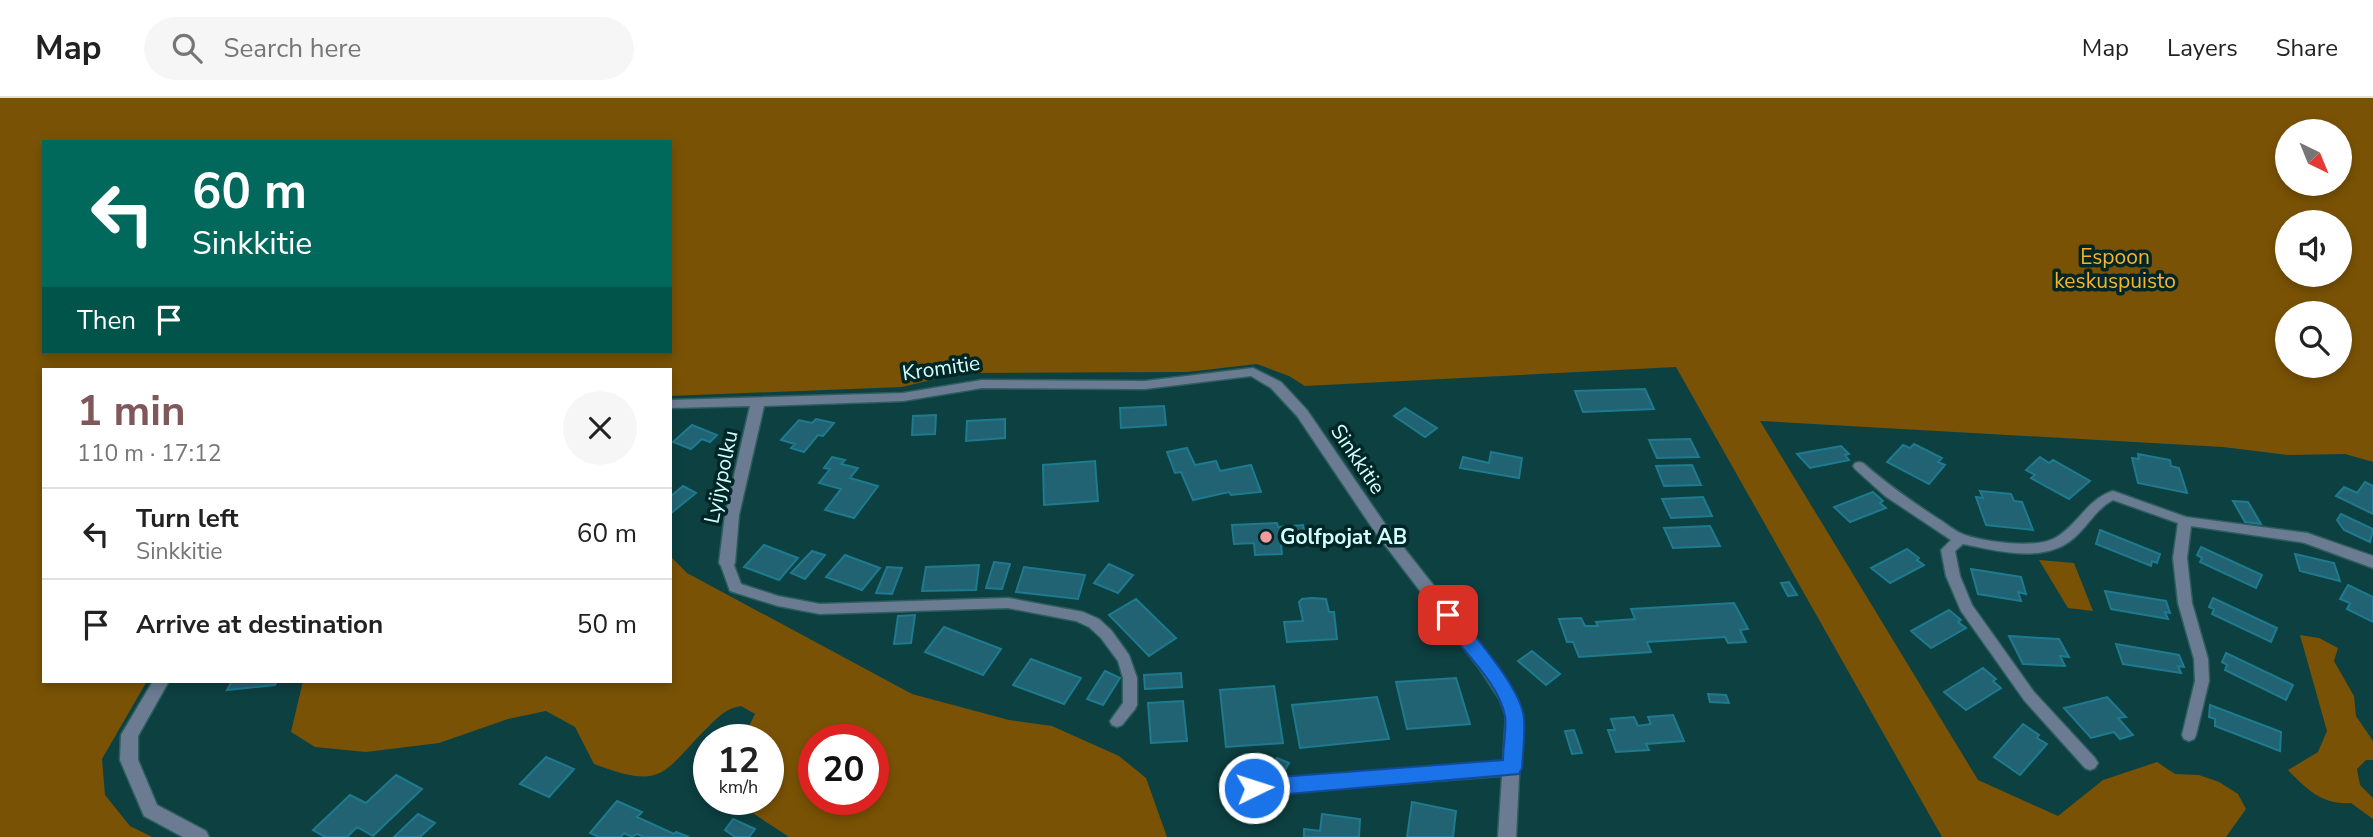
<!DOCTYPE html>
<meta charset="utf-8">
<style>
body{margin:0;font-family:"Nunito Sans",sans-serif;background:#f6f6f6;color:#222;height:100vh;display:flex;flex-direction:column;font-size:26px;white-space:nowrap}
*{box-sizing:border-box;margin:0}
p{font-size:23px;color:#767676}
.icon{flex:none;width:38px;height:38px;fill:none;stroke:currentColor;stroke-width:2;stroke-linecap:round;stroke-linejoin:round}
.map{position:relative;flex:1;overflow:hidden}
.drawer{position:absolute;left:42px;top:270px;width:630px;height:315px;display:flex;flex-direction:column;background:#fff;border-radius:0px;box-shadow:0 4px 10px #0003}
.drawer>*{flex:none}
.top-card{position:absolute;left:42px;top:42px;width:630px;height:214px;border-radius:0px;box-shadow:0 4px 10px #0003;background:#00695c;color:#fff;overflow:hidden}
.needle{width:46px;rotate:137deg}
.tools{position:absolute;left:2275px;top:21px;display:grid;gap:14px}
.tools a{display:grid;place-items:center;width:77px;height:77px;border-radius:50%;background:#fff;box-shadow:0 4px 10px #0003;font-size:35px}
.speed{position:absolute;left:693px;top:626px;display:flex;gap:14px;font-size:35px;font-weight:700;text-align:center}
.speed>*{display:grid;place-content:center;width:91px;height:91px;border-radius:50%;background:#fff;box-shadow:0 4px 10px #0003;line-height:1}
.speed small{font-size:18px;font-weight:400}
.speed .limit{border:10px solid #d22;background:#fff;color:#111}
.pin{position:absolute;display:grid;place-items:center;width:60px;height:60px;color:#fff;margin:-30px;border-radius:14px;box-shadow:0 4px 10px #0006}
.me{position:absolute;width:77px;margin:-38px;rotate:86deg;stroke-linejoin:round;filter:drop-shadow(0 0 5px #0008)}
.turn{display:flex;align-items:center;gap:24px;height:147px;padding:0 35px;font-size:32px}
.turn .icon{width:91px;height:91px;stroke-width:2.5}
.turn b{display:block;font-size:49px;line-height:60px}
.then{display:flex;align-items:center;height:66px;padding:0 35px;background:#0003;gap:14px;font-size:26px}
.round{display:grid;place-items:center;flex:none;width:74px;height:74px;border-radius:37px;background:#f6f6f6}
.headline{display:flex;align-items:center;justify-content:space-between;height:119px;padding:0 35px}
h1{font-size:42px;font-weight:700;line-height:52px;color:#80585a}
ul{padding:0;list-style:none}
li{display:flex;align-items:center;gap:21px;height:91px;padding:0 35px;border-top:2px solid #e0e0e0}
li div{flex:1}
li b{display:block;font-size:26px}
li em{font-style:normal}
header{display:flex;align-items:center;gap:42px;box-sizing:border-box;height:98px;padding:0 35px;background:#fff;border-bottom:2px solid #e0e0e0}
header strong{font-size:33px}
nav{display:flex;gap:38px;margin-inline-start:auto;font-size:24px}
.search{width:490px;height:63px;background:#f6f6f6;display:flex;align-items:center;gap:18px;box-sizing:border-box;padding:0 24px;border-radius:38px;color:#767676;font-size:26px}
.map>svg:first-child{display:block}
.green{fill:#795205;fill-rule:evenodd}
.building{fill:#216373;stroke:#1e7a8e;stroke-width:2}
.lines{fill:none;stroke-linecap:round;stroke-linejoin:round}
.lane-casing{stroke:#2d5e5f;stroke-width:3}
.street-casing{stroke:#2d5e5f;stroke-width:3}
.lane{fill:#6b7c92;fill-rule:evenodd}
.street{fill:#6b7c92;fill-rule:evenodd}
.route{fill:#1a73e8;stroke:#114b97;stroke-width:2}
.poi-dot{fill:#f49b9f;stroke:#002626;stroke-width:2.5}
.labels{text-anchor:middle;stroke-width:7;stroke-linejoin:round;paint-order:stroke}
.park-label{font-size:21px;fill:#fcb229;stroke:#002626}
.street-label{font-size:21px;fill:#d4fefe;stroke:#002626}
.poi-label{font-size:21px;font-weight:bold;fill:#d4fefe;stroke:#002626;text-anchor:start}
</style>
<header>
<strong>Map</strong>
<div class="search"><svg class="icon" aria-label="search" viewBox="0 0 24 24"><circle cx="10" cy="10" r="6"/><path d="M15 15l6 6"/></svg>Search here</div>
<nav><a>Map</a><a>Layers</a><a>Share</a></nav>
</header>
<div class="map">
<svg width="2373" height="739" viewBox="0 0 2373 739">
<rect width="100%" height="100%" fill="#0d4041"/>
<path class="green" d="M0,0H2373V364L2345,356L2289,357L2223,349L1760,323L1978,682L2058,718L2103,682L2157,664L2175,676L2199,677L2219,684L2238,696L2246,711L2226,739H1942L1676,269L1305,288L1289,278L1257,266L1187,274L960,275L902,289L670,298V271H44V583H147L102,661L105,697L130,728L152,739H0ZM2287,33H2340V86H2287ZM44,44H670V254H44ZM2287,124H2340V177H2287ZM2287,215H2340V268H2287Z
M670,458L687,475L912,596L1009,622L1052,628L1119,658L1146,680L1167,739H789L733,702H768V642H737L745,636L755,616L741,608C726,611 720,617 709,628C662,674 666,693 594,666L575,629L546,613L508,621L439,645L366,654L315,649L291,634L303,583H670ZM814,642H873V702H814Z
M2039,462L2074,465L2093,513L2068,510Z
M2300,537L2319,540L2338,550L2334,563L2354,598L2356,618L2373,643V662H2366L2357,671L2360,687L2373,700V721L2351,705C2323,707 2307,692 2288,672L2318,654L2327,633Z"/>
<path class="building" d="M1645,291L1654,311L1583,314L1575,293Z
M1164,308L1166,327L1121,330L1120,310Z
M1405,310L1437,330L1425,339L1394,318Z
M936,317L935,336L912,337L913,318Z
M816,321L834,325L823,338L818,337L804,354L791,350L795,346L781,342L799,322L812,325Z
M1005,321V340L966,343L967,323Z
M692,327L717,337L710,344L702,341L691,351L673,344Z
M1690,341L1699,359L1657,360L1649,342Z
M1914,346L1942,360L1938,364L1945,367L1929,386L1887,364L1903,347L1910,350Z
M1841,348L1849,356L1845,357L1849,362L1810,370L1797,356Z
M1187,350L1195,367L1216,363L1220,373L1251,367L1261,394L1231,397L1229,394L1193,402L1181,374L1175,375L1167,354Z
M1491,354L1522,360L1519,380L1460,370L1463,359L1489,365Z
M2138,356L2170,362L2171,368L2179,370L2187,395L2138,385L2132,360L2139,361Z
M832,359L845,362L841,366L858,370L850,380L878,388L854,420L825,412L841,391L819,385L830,371L824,370Z
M2040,359L2049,365L2053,362L2090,383L2069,401L2031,380L2035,377L2026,372Z
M1095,363L1098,403L1044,407L1043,367Z
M1692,367L1701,387L1664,388L1656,368Z
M2365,384L2373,388V416L2336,398L2344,389L2357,395Z
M683,388L696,395L670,416V399Z
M1980,393L2011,396L2014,403L2022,404L2033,432L1986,427L1976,399L1983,400Z
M1873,394L1883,403L1880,405L1886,410L1850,424L1834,409Z
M1703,399L1712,418L1671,420L1662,401Z
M2233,403L2248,404L2261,426L2245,424Z
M2341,416L2373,431L2370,444L2344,432L2337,422Z
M1277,425L1278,429L1303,427L1306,446L1281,447L1282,456L1255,457L1254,445L1234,446L1232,427Z
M1710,428L1720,448L1673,450L1664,430Z
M2100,432L2160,456L2157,465L2152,463L2151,468L2096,446Z
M764,447L798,460L779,482L744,469Z
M2201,449L2262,477L2256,490L2200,464L2202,460L2197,457Z
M1907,451L1919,460L1917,462L1924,467L1890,485L1871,470Z
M812,453L825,457L805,481L791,475Z
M2295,456L2334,465L2340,483L2300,473Z
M845,457L880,470L862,492L826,479Z
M994,464L1010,466L1002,491L986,490Z
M1109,466L1133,477L1118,495L1094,485Z
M979,467L976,492L922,493L926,469Z
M887,469L902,470L892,496L876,495Z
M1024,469L1085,477L1078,501L1016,494Z
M1971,471L2021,479L2026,496L2018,494L2021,503L1978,496Z
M1789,484L1797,497L1788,498L1781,485Z
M2348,487L2373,499V524L2347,511L2350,505L2340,501Z
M2105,493L2166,503L2170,515L2165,514L2168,521L2111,511Z
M1312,500L1326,501L1329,514H1334L1337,541L1287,544L1284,524L1303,523L1299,504L1302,501Z
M2213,500L2277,530L2271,544L2212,516L2214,511L2209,509Z
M1136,501L1176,540L1149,558L1109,517Z
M1734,505L1748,531L1740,532L1746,544L1728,545L1725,539L1647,544L1651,554L1579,559L1573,544H1567L1559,521L1581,520L1585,528H1598L1596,524L1635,521L1631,511Z
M1949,512L1961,522L1958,524L1966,530L1931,550L1911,533Z
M915,517L911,545L894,546L898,518Z
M944,529L1001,551L983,577L925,554Z
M2009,538L2059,541L2069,559L2060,558L2065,568L2023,566Z
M2116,546L2179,557L2184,569L2178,568L2181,575L2123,566Z
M1532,553L1560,576L1546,587L1518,563Z
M2226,555L2293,587L2286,602L2225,572L2227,567L2222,564Z
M1031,561L1081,580L1064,606L1013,587Z
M1983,570L1996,581L1993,583L2001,590L1966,612L1944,594Z
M1105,573L1120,580L1103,607L1087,601Z
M1181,575L1182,589L1145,591L1144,577Z
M1456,580L1470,626L1407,631L1396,584Z
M232,583H277L275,587L227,592Z
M1274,588L1283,645L1226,649L1220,592Z
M1708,596L1726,597L1729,605L1710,604Z
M1377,599L1389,641L1300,650L1292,607Z
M2107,599L2126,619L2118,620L2133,637L2120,641L2114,634L2091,640L2064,610Z
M1183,603L1187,643L1151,645L1148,605Z
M2210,607L2281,634L2280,653L2215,628V621L2209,619Z
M1673,617L1684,643L1646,646L1649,652L1616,654L1608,632H1615L1611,621L1634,619L1638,628L1651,626L1648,619Z
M2023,626L2039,637L2037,640L2047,646L2020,677L1994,659Z
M1574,632L1582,655L1572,656L1565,633Z
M546,659L574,671L549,699L520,686Z
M1277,660L1289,665L1281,679L1270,673Z
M396,677L422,691L373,738L357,729L347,739H325L313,732L350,697L366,705Z
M617,703L642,714L637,719L674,736L676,734L689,739H644L637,736L632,739L624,735L621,739H599L590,735Z
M1412,704L1456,713L1453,739H1407Z
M418,716L435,725L420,739H394Z
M1322,716L1360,721L1359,739H1304V731L1320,733Z
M733,721L755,731L749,739H735L725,732Z"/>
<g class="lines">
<defs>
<path id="lane" d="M1859,364L1863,365C1887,386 1911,403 1937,420C1946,425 1955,434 1965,437C1986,444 2035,451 2055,440C2078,427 2087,401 2113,393L2186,419L2307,435L2312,437L2313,440L2312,443L2307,445L2191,428L2187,460L2192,505L2208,561L2209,583L2196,637L2194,641L2189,643L2184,641L2182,637L2195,583L2194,561L2178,505L2173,460L2178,425L2113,402C2096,411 2088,428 2074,440C2044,466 1998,453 1963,446L1955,453L1960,478L1972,507L2034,594L2095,660L2098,665L2095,670L2090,672L2085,670L2024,602L1961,513L1946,478L1941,452L1951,442L1885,398L1855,371L1853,368L1855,365Z
M727,460L732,462L741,486L778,498L820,506L1008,500L1083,514L1099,521L1111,532L1129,557L1137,580V607L1135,611L1122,627L1117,629L1112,627L1110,623L1123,605V580L1118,563L1101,540L1089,529L1076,523L1008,510L820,516L778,508L730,493L720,465L722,462Z
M1512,663L1517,665L1520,670L1517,675L1512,677L1240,698L1235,696L1232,691L1235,686L1240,684Z"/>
<path id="street" d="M1253,270L1281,284L1307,312L1385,426L1491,560L1513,595L1522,618L1516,739H1498L1506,618L1500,602L1479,570L1375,434L1297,318L1271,290L1251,278L1145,291L982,290L903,303L764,308L739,417L735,465L732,469H722L719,465L725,417L750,308L670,310V302L903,295L982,282L1145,283Z
M2307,435L2373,458V470L2302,444L2300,440L2302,436Z
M153,583H169L138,638V662L157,707L206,733L209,739H183L144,718L120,662L121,637Z"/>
</defs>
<use href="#lane" class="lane-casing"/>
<use href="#street" class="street-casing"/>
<use href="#lane" class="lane"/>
<use href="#street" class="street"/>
</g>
<path class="route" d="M1448,510L1454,512C1473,537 1522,590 1524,621C1525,637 1523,654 1522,670L1519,676L1254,699L1247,696L1244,690L1247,684L1254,681L1503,662C1503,648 1507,631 1505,618C1498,581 1456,549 1439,517L1441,512Z"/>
<circle class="poi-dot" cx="1266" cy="439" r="7"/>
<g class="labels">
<g class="park-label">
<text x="2115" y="166">Espoon<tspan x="2115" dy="24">keskuspuisto</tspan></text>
</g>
<g class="street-label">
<text transform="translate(941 270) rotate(-8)" y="7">Kromitie</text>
<text transform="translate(1358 361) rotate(56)" y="7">Sinkkitie</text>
<text transform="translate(721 379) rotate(-78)" y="7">Lyijypolku</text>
</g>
<g class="poi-label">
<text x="1280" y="446">Golfpojat AB</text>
</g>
</g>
</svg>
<div class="tools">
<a><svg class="needle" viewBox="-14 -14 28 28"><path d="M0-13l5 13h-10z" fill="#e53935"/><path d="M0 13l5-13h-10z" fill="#767676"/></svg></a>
<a><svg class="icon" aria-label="sound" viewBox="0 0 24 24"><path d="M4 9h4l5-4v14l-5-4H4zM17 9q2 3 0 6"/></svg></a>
<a><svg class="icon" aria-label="search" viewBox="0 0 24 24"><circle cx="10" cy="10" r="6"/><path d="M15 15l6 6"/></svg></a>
</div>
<div class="speed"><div>12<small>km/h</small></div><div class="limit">20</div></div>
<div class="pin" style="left:1448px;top:517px;background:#d93025"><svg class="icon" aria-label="arrive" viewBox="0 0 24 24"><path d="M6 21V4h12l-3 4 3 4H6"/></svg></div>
<svg class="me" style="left:1254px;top:690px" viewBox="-20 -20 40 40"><circle r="17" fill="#1a73e8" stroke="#fff" stroke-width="3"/><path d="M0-11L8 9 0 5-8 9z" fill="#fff"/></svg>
<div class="top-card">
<div class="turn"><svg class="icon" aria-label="left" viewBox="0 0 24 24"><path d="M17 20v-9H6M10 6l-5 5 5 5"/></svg><div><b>60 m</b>Sinkkitie</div></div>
<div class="then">Then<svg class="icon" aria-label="arrive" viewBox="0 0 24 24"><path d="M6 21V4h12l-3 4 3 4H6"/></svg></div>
</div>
<section class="drawer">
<div class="headline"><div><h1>1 min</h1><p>110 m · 17:12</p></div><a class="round"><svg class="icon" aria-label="close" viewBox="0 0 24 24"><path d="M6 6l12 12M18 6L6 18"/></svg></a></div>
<ul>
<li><svg class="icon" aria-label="left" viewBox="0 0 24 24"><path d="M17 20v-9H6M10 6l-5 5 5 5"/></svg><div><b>Turn left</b><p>Sinkkitie</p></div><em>60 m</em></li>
<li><svg class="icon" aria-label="arrive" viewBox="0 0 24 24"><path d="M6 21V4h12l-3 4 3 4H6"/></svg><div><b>Arrive at destination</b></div><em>50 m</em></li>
</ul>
</section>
</div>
